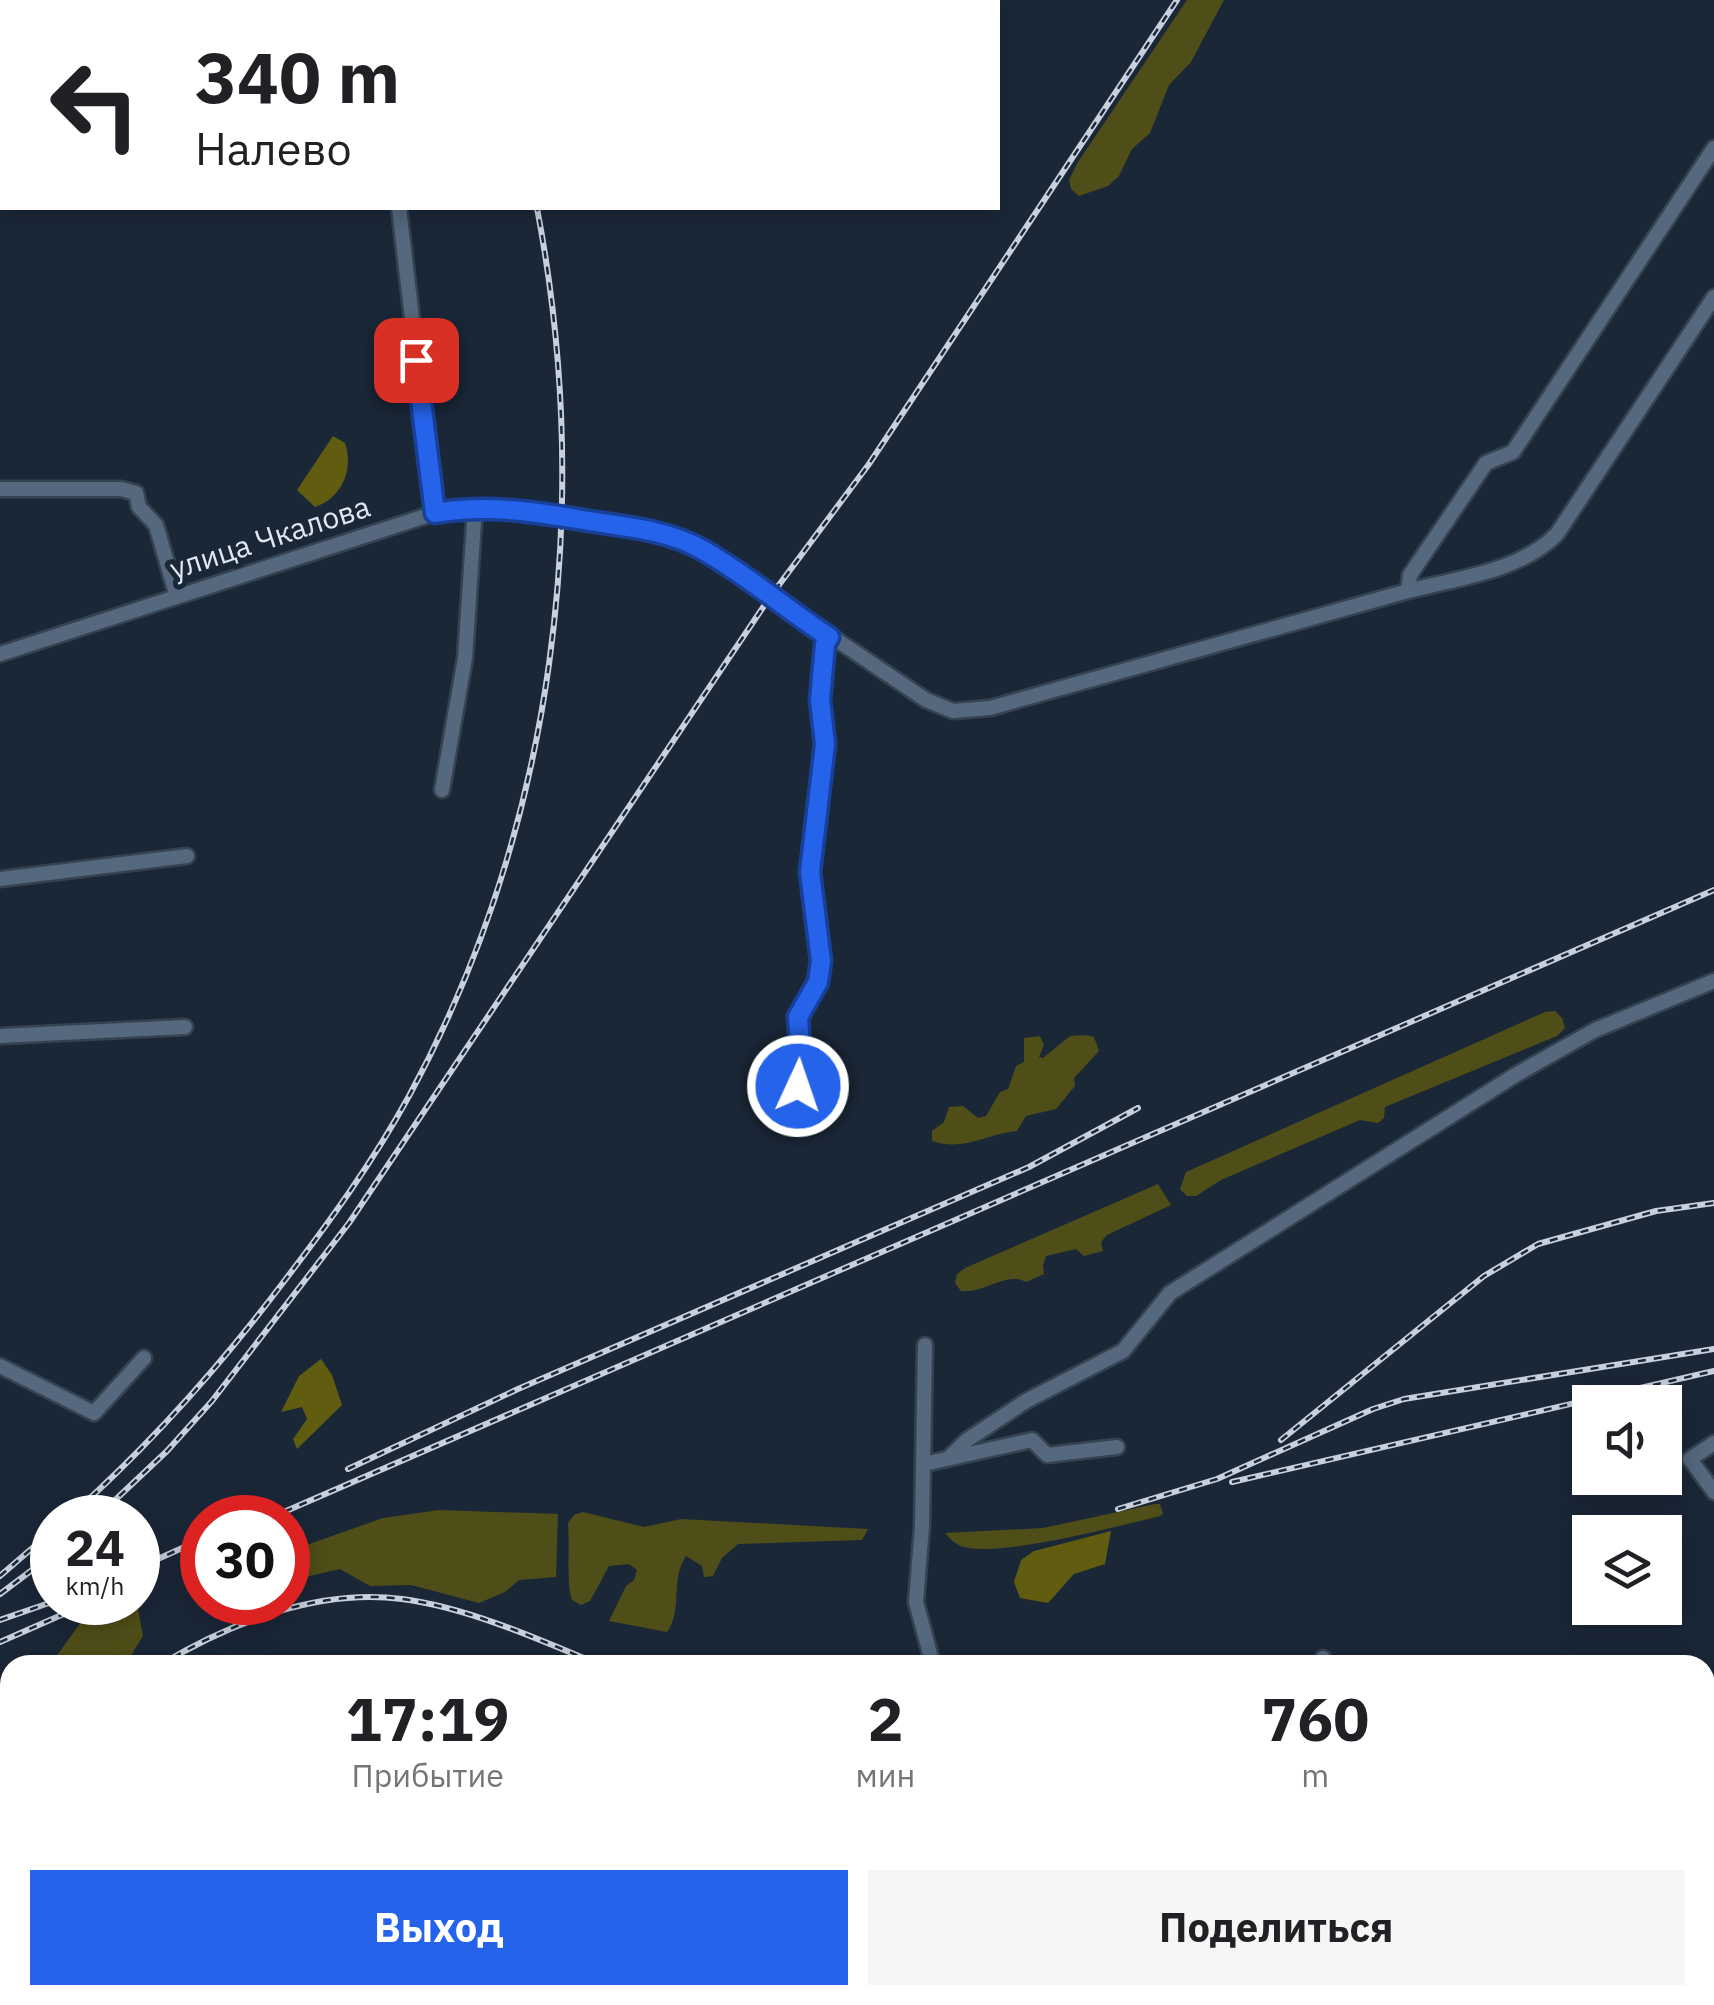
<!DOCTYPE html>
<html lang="ru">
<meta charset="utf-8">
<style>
body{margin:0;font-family:"IBM Plex Sans",sans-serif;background:#f6f6f6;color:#202124;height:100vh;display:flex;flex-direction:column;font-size:38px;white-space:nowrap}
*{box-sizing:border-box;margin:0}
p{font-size:32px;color:#757577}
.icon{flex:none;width:55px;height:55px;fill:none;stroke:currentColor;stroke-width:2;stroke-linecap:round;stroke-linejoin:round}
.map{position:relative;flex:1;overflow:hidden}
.drawer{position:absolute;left:0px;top:1655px;width:1715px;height:350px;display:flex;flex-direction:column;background:#fff;border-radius:30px 30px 0 0;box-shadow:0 5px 25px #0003}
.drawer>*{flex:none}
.hud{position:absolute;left:0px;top:0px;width:1000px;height:210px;box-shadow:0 5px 25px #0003;background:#fff;color:#202124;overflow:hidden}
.buttons{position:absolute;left:1572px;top:1385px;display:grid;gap:20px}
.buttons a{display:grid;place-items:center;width:110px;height:110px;border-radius:0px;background:#fff;box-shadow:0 5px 25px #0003;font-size:50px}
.speed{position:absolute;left:30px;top:1495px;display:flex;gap:20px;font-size:50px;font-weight:700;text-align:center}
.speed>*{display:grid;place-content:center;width:130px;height:130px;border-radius:50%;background:#fff;box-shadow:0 5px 25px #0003;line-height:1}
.speed small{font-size:25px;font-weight:400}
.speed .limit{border:15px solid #d22;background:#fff;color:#111}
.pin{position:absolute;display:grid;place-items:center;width:85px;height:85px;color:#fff;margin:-42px;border-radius:20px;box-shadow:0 5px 15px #0006}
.me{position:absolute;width:110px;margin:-55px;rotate:3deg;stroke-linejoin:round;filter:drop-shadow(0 0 8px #0008)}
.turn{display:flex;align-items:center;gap:35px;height:210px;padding:0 30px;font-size:45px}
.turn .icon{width:130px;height:130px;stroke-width:2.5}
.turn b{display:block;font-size:70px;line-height:85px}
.eta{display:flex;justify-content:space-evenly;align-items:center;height:170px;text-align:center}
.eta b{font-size:60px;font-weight:800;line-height:70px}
.action{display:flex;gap:20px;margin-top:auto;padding:20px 30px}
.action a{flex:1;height:115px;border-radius:0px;background:#2563eb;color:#fff;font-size:40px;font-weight:800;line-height:115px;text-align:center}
.action a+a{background:#f6f6f6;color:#202124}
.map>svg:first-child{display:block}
.forest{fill:#504e18}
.water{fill:#605c10}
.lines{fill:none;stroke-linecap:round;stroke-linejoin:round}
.minor-casing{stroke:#354251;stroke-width:19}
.highway-casing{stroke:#354251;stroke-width:25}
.minor{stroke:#55687e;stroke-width:14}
.highway{stroke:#94c3f9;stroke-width:20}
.rail-casing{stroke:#c7d0dc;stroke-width:6}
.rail{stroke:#1a2737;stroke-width:2.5;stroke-dasharray:8;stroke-linecap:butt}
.route-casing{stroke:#184099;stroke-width:25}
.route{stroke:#2563eb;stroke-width:18}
.labels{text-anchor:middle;stroke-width:10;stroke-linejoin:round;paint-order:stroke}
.street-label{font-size:30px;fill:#dee7f2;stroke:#1a2737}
</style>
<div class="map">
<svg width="1714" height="2005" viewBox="0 0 1714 2005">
<rect width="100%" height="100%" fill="#1a2737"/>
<path class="forest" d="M1187,0H1224L1191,62L1169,85L1150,133L1132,149L1119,176L1108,186L1079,196L1071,189L1069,180L1078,162Z
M1555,1011L1562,1018L1565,1028L1557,1036L1385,1107L1384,1118L1378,1123L1360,1120L1221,1180L1196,1196H1187L1180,1189L1186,1172L1545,1012Z
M1085,1035L1094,1037L1099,1051L1074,1078L1075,1086L1056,1109L1026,1116L1017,1131C986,1134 963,1152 932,1141V1131L944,1122L949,1107L963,1106L978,1118L986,1116L1000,1092L1008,1089L1016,1066L1024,1062V1038L1040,1036L1044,1045L1039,1057L1043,1058L1070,1036Z
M1158,1184L1171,1205L1107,1235L1101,1242L1103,1251L1084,1256L1076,1249L1046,1256L1043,1265L1044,1274L1026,1282C1005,1271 984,1294 961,1291L955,1283L957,1274L965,1268Z
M1155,1504H1160L1163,1513L1160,1516C1118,1526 1003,1557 964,1547C956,1545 951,1540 945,1533L1043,1528Z
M439,1510L558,1514L556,1577L519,1580L505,1592L479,1603L411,1585L370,1586L340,1569L288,1581V1554L298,1548L383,1518Z
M583,1512L644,1527L681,1519L868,1529L862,1540L738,1544L722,1558L713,1576L704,1577L702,1566L686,1556C670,1579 683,1611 667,1632L609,1621L626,1586L634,1580L637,1570L629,1564L609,1566L590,1601L581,1605L572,1600C566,1583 570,1544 568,1523L574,1515Z
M117,1603H137L143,1636L125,1665H50L84,1618L116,1615Z"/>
<path class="water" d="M333,436L345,443C354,469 342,498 315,507L297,490Z
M321,1359L332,1375L342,1405L297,1449L293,1439L307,1419L302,1407L281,1412L299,1376Z
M1111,1531L1105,1564L1074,1574L1048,1603L1020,1598L1014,1582L1021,1560L1034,1551Z"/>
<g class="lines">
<defs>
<path id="minor" d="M0,168H2
M399,208L435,513
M0,489H121L136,493L139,507L156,525L177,597
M1408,591C1458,578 1519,572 1557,534L1714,297
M0,654L435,513L475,507L516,509L619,525L680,540L718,560L926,700L953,711L990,708L1408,591L1410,575L1486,463L1513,452L1714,148
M442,790L465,658L475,507
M0,879L187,856
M0,1036L185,1027
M797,1115L801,1060L798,1017L818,982L821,961L810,871L825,744L820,700L825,644L829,637
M925,1345L922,1526L916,1602L933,1665
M0,1366L94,1413L144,1358
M1714,1443L1690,1459L1714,1492
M949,1458L967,1440L1026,1401L1123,1351L1170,1293L1517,1074L1595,1030L1714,981
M924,1464L1032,1440L1047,1455L1117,1447
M1323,1658L1324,1665
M0,1821L10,1819
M1046,1995L1048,2005
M281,2005L305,1995
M1360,2005L1367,1995"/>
<path id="highway" d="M1705,1983L1714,1981
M1592,2005L1633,1995"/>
</defs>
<use href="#minor" class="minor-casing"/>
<use href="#highway" class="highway-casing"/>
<use href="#minor" class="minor"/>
<use href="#highway" class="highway"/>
<defs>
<path id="rail" d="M494,0V2
M707,0L711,2
M1281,1440L1484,1276L1538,1244L1656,1211L1714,1203
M348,1469L518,1389L1029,1167L1138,1108
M1232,1482L1714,1371
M1118,1509L1217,1479L1373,1409L1404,1399L1714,1349
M68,1518C149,1446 217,1370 282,1284C328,1224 373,1162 409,1096C555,827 594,507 537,208
M96,1518L167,1451L212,1401L349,1223L770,597L869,464L1177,0
M270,1518L1714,890
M138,1568L202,1539
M0,1576L52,1531
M0,1594L52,1555
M0,1620L52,1602
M0,1642L91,1602
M160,1665C230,1623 318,1588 402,1599C466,1607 541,1640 600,1665
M1384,1995L1409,2005
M521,2005L544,1995"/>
</defs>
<use href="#rail" class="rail-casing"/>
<use href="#rail" class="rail"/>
</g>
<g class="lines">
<defs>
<path id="route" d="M416,360L435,513C488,504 537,512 589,521C627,527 666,530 701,549C746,574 786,609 829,637L825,644L820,700L825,744L810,872L821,961L818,982L798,1017L801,1060L798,1086"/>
</defs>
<use href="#route" class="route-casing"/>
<use href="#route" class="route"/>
</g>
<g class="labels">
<g class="street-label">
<text transform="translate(270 538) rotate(-18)" y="10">улица Чкалова</text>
</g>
</g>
</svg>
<div class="buttons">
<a><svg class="icon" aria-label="sound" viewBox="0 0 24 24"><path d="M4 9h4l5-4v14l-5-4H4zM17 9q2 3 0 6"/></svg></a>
<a><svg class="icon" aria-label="layers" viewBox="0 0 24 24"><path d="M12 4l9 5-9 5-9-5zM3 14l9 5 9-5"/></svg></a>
</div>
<div class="speed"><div>24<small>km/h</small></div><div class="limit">30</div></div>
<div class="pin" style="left:416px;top:360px;background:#d93025"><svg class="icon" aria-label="arrive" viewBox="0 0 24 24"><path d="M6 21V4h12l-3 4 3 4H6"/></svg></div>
<svg class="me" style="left:798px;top:1086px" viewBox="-20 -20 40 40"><circle r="17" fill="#2563eb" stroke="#fff" stroke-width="3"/><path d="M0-11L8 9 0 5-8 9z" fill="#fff"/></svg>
<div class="hud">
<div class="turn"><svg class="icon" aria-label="left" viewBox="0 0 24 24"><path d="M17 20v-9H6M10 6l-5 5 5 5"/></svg><div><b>340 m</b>Налево</div></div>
</div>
<section class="drawer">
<div class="eta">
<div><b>17:19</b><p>Прибытие</p></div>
<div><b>2</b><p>мин</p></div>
<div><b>760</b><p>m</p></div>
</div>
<div class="action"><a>Выход</a><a>Поделиться</a></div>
</section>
</div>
